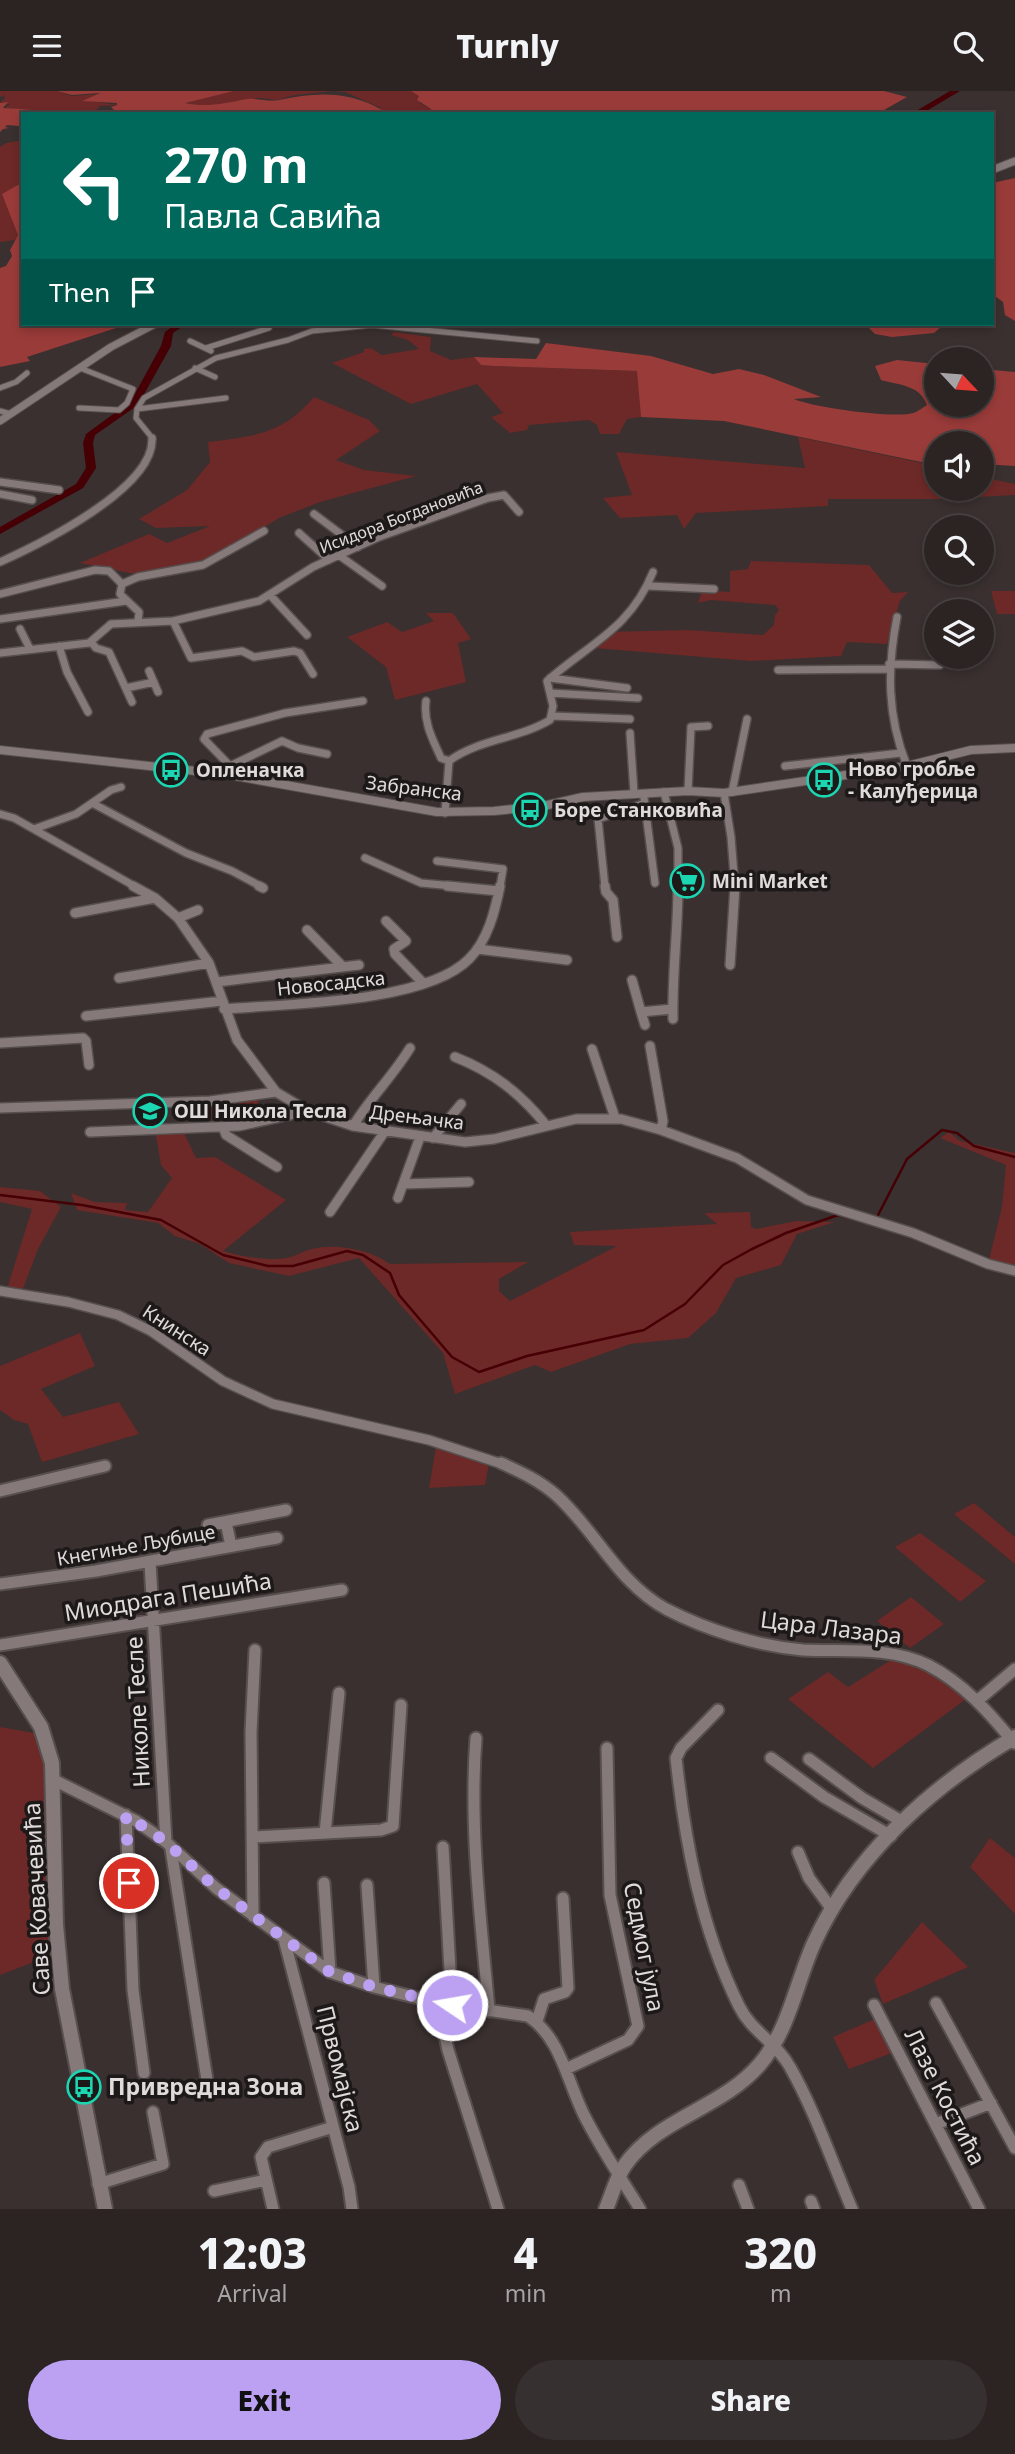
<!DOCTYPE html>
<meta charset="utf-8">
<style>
body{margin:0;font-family:"Noto Sans",sans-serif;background:#373030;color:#f1f3f6;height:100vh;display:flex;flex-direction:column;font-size:26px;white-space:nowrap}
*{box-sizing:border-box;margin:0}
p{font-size:23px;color:#a6a4a6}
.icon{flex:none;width:38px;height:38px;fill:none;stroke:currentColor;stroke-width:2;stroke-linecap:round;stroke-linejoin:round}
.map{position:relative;height:2118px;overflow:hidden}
.panel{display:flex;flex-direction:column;background:#2b2423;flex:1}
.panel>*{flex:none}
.guide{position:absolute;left:21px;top:21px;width:973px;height:214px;border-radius:0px;box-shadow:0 4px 10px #0003,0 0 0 2px #474141;background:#00695c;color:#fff;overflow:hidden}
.needle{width:46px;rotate:116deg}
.tools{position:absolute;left:924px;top:256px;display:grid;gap:14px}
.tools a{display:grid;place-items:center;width:70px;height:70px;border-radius:50%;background:#2b2423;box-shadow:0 4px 10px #0003,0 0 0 2px #474141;font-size:35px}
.pin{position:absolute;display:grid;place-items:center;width:60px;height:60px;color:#fff;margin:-30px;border:4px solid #fff;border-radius:50%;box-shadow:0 2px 7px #0007}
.me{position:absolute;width:77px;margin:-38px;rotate:282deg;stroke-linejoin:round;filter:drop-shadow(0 0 5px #0008)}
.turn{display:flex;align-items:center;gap:24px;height:147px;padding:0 28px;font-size:32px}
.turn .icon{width:91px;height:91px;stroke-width:2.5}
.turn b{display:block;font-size:49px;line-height:60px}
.then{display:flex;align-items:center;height:66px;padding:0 28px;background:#0003;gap:14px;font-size:26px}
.eta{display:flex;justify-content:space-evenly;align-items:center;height:119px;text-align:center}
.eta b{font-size:42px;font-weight:800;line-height:49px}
.primary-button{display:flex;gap:14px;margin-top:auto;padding:14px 28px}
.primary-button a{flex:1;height:80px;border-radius:42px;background:#bca0f2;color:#111;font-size:28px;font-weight:800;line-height:80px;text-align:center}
.primary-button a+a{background:#373030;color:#f1f3f6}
header{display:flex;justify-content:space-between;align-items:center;height:91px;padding:0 28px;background:#2b2423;font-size:32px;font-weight:800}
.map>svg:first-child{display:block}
.green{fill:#6c2927}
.forest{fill:#993b39}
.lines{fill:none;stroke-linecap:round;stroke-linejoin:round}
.stream{stroke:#460005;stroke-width:2.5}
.river{fill:#460005;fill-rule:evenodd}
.minor-far3-casing{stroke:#564f4e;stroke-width:7}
.minor-far2-casing{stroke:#564f4e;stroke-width:10}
.minor-far1-casing{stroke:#564f4e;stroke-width:12}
.minor-casing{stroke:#564f4e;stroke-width:15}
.tertiary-far1-casing{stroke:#564f4e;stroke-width:10}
.tertiary-casing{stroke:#564f4e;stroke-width:18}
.secondary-casing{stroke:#564f4e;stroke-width:9}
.minor-far3{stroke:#857a79;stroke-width:5}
.minor-far2{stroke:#857a79;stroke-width:7}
.minor-far1{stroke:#857a79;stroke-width:9}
.minor{stroke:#857a79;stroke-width:11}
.tertiary-far1{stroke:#857a79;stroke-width:8}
.tertiary{stroke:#857a79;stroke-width:14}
.secondary{stroke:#857a79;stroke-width:7}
.route{stroke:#bca0f2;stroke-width:12;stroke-dasharray:0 21.6}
.labels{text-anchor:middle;stroke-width:7;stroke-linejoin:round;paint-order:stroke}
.far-street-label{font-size:16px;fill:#e0dbda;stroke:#1d1919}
.poi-label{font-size:19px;font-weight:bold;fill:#e0dbda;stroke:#1d1919;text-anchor:start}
.street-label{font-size:19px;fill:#e0dbda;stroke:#1d1919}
.near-street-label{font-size:23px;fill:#e0dbda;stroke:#1d1919}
.near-poi-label{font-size:23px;font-weight:bold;fill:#e0dbda;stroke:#1d1919;text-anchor:start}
</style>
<header><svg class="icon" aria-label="menu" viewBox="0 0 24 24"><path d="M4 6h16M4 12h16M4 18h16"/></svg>Turnly<svg class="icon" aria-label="search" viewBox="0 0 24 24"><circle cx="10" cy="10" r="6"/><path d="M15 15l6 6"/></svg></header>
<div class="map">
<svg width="1015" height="2118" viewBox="0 0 1015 2118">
<rect width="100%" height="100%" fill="#39302f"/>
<path class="green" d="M0,0H57L72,5L100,3L83,9L118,14L99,15L98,18C67,26 38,19 5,17L11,12L6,14L5,11L0,12L5,7L4,4L0,6Z
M234,0H411L420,5V12L431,18L432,23H348V20H376L381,17L345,1L333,0L295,4L277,9L259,7L201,16L184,12L187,9Z
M23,49V90L19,92L9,115L18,144L15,149L0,151V56L6,52Z
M394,241L431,246L430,260L451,269L474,266L481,274L493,275L638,280L641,326L627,328L619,343H600L597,334L589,329L529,334L527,339L510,342L491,326L503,322L477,293L411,313L332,272L364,261V258L371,257L382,264L419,258L408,249L391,244Z
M314,306L369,329L380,340L336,369L364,379L416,385L320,411L279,427L228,458L200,472L140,484L80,472L149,443L167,452L210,435L156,437L139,428L187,399L210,371L208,351C253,345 282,344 314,306Z
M798,346L936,375V397H982V386L1015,393V404L939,408H828V415L696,422L684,438L677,424L620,427L603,407L632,404L616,361L805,377Z
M751,470L869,474L892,502L908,501L900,510L887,553L847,551L841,565L751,570L582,556L604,541L688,539L763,544L774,534L775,524L779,519L775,514L711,509L698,512L702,499L730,501V480L748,478Z
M991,500H1015V523H997Z
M426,522H453L471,548L458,552L466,591L395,609L386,576L347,546L387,531L402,541L434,530Z
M258,1008L260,1027L212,1032L211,1012Z
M182,1038L196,1067L215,1066L286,1109L223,1160C244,1166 264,1170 287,1167C296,1165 303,1160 312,1158C336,1152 371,1159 390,1173L528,1171L499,1188V1200L510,1210L617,1155L574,1154L570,1141L717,1133L704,1122L750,1121L751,1136L756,1138L796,1130L835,1131L797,1143L781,1174L736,1187L716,1222L688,1247L630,1253L551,1281L535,1274L455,1303L443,1262L359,1167L289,1185L229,1172L200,1153L175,1145L158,1132L77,1119L71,1102L95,1111L127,1112L125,1119L148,1121L172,1087L161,1074L155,1039Z
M949,1041L960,1050L1015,1062V1180L988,1173L1002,1116L1006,1074L940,1047Z
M0,1096L40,1100L61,1116L38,1158L21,1203L6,1201L32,1118L0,1111Z
M80,1242L95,1275L41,1298L63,1326L119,1311L139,1343L42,1371L28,1333L14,1329L0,1319V1275Z
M436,1356L489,1372L485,1394L429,1397Z
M974,1412L1015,1446V1473L954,1423Z
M920,1442L986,1490L960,1511L895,1456Z
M911,1506L944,1533L910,1557L877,1530Z
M899,1564L938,1581L966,1608L873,1677L788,1608L828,1581L848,1596Z
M0,1636L40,1643L49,1683L55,1863L0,1884Z
M990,1747L1015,1767V1823L970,1776Z
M922,1831L968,1876L883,1913L874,1889Z
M880,1926L897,1960L849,1978L833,1946Z"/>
<path class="forest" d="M57,0H234L185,12C206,17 225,12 247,8C258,7 269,11 279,9C317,1 349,0 382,19L358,21L354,19L348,23H110L114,19L111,16L117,14V12L82,10L100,2L72,4Z
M411,0H884L907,6L877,23H432L431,18L417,9L419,5Z
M8,11L3,17C16,18 33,17 44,23H23V41L19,35L7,34L5,36L9,37L3,38L0,41V12Z
M1015,87V230L1005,224L1003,211L992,203V92Z
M23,91V233L118,234L116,237L27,266L30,270L0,276V177L6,175L12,165L10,159L18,144L2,103Z
M865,233H949L942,235L934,242L892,246L875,243Z
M546,252L651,265L713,283L739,278L764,284L821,306L794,308C811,316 895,328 913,322C918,321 923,316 927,314C920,294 899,294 881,289L875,275L897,269L936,273V313H982V278L1015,281V375L982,373V352H936V372H926L724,330L641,326L637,280L493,275L481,274L474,266L536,268Z"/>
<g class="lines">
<path class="stream" d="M0,1104L82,1114L161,1129L223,1164L268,1175H293L347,1160L363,1164L390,1182L399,1204L452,1266L479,1281L527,1265L644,1239L685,1213L723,1174L752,1158L786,1142L838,1124L863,1131
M876,1128L907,1068L942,1039L957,1042L974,1055L1015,1066"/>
<path class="river" d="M950,0H960L923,22L911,23Z
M176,233H186L173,242L171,255L138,314L95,344L93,352L96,377L83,397L0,443V436L76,393L86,377L83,352L86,343L131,310L161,255L165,241Z"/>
<defs>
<path id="minor-far3" d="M190,250L211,260
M206,257L269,237
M195,277L215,286
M0,297L16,291L27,282
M79,317L119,319L127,312L133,298L80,277
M137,318L226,307
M0,320L11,323
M153,348L136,327L137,318L144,307L216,267L288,249L312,240L372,234L537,250"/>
<path id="minor-far2" d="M0,391L59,399
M0,403L32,409
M314,423L358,456
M299,442L329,469
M340,465L382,495
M0,471C40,453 155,397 152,347
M649,495L714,498
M0,503L95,479L109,480L122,493
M270,504L307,544
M897,526C887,578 887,625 907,675
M0,528L126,510
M138,530L139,521L120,503L122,493L138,486L203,474L264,440
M173,530L191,567L242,560L254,566L294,560L300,562L313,583
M20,538L30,558
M91,551L96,557L109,561L132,611
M59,555L67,581L88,621
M0,562L89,552L111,533L173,530L259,510L313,476L379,446L488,407L504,404L519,421
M889,573L940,574
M778,579L889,578
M149,580L158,601
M550,587L627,597
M126,597L154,591
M550,602L638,607
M426,610C423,631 433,649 441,667L449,670
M552,625L630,628
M630,642L634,702
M230,675L282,650L298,657L327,663
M785,675L901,662
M224,683L230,675L204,648L207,643L285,622L363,610
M688,700L691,636L708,635
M664,701L678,757V796
M732,701L747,628
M724,702L731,746L735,796
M644,707L655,792
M94,713L186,762L232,780L262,796
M445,722L449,670C479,648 518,648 550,629L553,615L547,590C590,552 630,538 653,481
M0,723L14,727L136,796
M34,738L76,723L111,699L121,696
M365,767L421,792L464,796
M437,770L503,778L500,796
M605,796L598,728L645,712"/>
<path id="minor-far1" d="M133,795L155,807L178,827L209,872L237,949L276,1001L308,1020L353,1035L465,1051L494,1048L576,1028H621L661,1039L737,1067L807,1109L913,1142L988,1173L1015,1180
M259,795L263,797
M447,795L499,800
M605,795L606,801L613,809L617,846
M75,822L155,807
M178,827L198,819
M386,830L406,850L394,858L395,863L423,892
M307,839L343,876
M477,858L567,869
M730,874L735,795
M119,887L209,872
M632,889L641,921
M217,891L359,874
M224,918C285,913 426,912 469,868C488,849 495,820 500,795
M86,925L222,910
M673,928C672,883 678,839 678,795
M645,934L641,921L672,918
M0,952L83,947L86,950L89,974
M650,955L663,1030L661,1039
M592,958L615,1027
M455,966C493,981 520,1002 546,1034
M0,1017L210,1010L276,1001
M353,1035C370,1007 393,985 410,957
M223,1036L226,1044L277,1076
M90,1041L239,1035L308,1020
M433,1047L461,1013
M403,1093L469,1091
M398,1107L420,1046
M330,1121L385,1040
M0,1200L68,1211L118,1224L151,1240L223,1290L273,1313L429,1349L505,1374"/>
<path id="minor" d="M501,1372C521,1381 540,1390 556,1404C596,1440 618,1492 666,1518C707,1539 757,1555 803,1559C846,1561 888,1555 928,1574C963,1592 990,1622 1014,1652
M0,1400L105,1375
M226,1431L231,1455
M208,1434L286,1419
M150,1471L166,1751
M0,1493L96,1480L277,1447
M0,1554L342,1499
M977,1610L1015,1578
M718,1619L681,1657L676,1667C685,1751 701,1838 739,1915C751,1940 777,1952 790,1976C814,2018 833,2073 852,2118
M476,1647C469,1737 481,1830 489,1920
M771,1667L824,1706L891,1745
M809,1668L862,1707L903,1731
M54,1689L136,1730L166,1751L216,1797L330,1881L374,1896L438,1912L528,1925C561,1947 567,1990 584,2024C600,2056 621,2087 640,2118
M126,1724L133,1899L144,1982
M325,1742L339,1602
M253,1746L381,1739L393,1735L401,1614
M443,1756L452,1914
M171,1758L207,1989
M798,1761L809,1787L831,1817
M324,1792L330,1881
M367,1794L374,1896
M253,1825L251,1641L255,1559
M284,1848L349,2096L352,2118
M438,1912L448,1959L498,2118
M936,1912L1015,2057
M874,1914L979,2118
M537,1930L544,1908L565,1901L568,1897L563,1807
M566,1978L628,1949L638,1935L610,1804L607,1657
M936,2033L991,2012
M98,2093L163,2073L153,2021
M739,2094L748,2118
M214,2100L266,2089
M811,2110L814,2118
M273,2118L261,2066L268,2056L333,2036"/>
<path id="tertiary-far1" d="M0,659L224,683L437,721L494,720L543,715L583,706L688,700L724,702L907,675L971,659L1015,657"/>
<path id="tertiary" d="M0,1572L41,1636L52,1672L56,1834L62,1898L105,2118
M606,2118C612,2104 616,2087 625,2074C658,2027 723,2017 760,1973C789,1939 796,1892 814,1852C854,1764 933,1694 1015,1646"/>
<path id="secondary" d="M992,79L1015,70
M0,330L111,256L155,233"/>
</defs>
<use href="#minor-far3" class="minor-far3-casing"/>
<use href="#minor-far2" class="minor-far2-casing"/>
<use href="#minor-far1" class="minor-far1-casing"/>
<use href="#minor" class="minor-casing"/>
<use href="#tertiary-far1" class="tertiary-far1-casing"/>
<use href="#tertiary" class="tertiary-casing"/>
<use href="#secondary" class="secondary-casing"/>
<use href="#minor-far3" class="minor-far3"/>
<use href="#minor-far2" class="minor-far2"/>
<use href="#minor-far1" class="minor-far1"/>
<use href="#minor" class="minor"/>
<use href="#tertiary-far1" class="tertiary-far1"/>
<use href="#tertiary" class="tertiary"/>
<use href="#secondary" class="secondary"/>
</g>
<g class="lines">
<path class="route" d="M129,1792L126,1724L166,1751L216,1797L330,1881L374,1896L452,1914"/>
</g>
<defs>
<symbol id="bus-ring" viewBox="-11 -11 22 22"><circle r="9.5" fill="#1d1919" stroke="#1cd5b1" stroke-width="1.5"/><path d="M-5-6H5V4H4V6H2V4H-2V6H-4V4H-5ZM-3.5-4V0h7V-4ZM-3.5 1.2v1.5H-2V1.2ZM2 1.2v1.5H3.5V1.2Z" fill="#1cd5b1"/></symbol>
<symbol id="supermarket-ring" viewBox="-11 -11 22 22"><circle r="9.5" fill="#1d1919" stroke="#1cd5b1" stroke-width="1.5"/><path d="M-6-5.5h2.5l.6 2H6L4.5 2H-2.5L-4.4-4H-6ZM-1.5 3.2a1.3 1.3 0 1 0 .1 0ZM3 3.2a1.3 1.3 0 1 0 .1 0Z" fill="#1cd5b1"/></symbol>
<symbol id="school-ring" viewBox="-11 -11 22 22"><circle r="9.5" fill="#1d1919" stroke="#1cd5b1" stroke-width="1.5"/><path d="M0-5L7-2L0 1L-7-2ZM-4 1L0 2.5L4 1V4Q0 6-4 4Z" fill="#1cd5b1"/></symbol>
</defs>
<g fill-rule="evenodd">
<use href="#bus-ring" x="152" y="660" width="38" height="38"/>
<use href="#bus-ring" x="805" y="670" width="38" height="38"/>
<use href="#bus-ring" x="511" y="700" width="38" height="38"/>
<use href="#supermarket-ring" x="668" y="771" width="38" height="38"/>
<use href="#school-ring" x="131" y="1001" width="38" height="38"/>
<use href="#bus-ring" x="65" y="1977" width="38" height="38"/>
</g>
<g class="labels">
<g class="far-street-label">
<text transform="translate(401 426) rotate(-21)" y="6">Исидора Богдановића</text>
</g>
<g class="poi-label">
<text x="848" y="685">Ново гробље<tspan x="848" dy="22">- Калуђерица</tspan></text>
<text x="196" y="686">Опленачка</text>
<text x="554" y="726">Боре Станковића</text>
<text x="712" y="797">Mini Market</text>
<text x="174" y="1027">ОШ Никола Тесла</text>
</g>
<g class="street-label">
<text transform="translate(414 697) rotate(7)" y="7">Забранска</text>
<text transform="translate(331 892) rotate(-6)" y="7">Новосадска</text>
<text transform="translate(417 1026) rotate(7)" y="7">Дрењачка</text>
<text transform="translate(177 1239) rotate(33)" y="7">Книнска</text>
<text transform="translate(136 1454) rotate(-10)" y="7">Кнегиње Љубице</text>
</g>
<g class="near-street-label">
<text transform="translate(168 1506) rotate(-9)" y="8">Миодрага Пешића</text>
<text transform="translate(831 1537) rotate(7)" y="8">Цара Лазара</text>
<text transform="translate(138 1621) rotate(-93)" y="8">Николе Тесле</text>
<text transform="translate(37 1808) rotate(-93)" y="8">Саве Ковачевића</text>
<text transform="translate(644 1856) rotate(79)" y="8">Седмог јула</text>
<text transform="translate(340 1978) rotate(76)" y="8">Првомајска</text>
<text transform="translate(945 2006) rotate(63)" y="8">Лазе Костића</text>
</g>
<g class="near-poi-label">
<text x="108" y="2004">Привредна Зона</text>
</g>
</g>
</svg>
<div class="tools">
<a><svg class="needle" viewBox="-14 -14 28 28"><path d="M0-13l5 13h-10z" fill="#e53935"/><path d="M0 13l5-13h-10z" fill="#a6a4a6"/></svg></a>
<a><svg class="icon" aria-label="sound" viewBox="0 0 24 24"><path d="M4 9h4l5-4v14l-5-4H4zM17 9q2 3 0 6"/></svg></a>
<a><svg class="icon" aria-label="search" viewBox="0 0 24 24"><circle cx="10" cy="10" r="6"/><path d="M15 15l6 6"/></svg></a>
<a><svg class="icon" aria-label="layers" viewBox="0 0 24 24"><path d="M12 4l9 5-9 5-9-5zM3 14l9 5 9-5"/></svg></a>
</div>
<div class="pin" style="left:129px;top:1792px;background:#d93025"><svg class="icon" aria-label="arrive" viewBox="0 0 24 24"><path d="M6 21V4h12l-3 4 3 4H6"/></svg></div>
<svg class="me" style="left:452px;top:1914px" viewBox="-20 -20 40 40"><circle r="17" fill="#bca0f2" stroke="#fff" stroke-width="3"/><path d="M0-11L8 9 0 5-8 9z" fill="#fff"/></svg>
<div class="guide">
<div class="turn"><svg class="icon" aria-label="left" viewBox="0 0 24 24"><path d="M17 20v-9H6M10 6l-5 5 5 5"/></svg><div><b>270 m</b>Павла Савића</div></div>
<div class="then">Then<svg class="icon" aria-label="arrive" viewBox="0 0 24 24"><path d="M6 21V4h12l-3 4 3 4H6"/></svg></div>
</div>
</div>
<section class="panel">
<div class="eta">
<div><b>12:03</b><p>Arrival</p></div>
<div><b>4</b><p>min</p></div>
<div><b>320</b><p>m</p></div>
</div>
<div class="primary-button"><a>Exit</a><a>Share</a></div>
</section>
